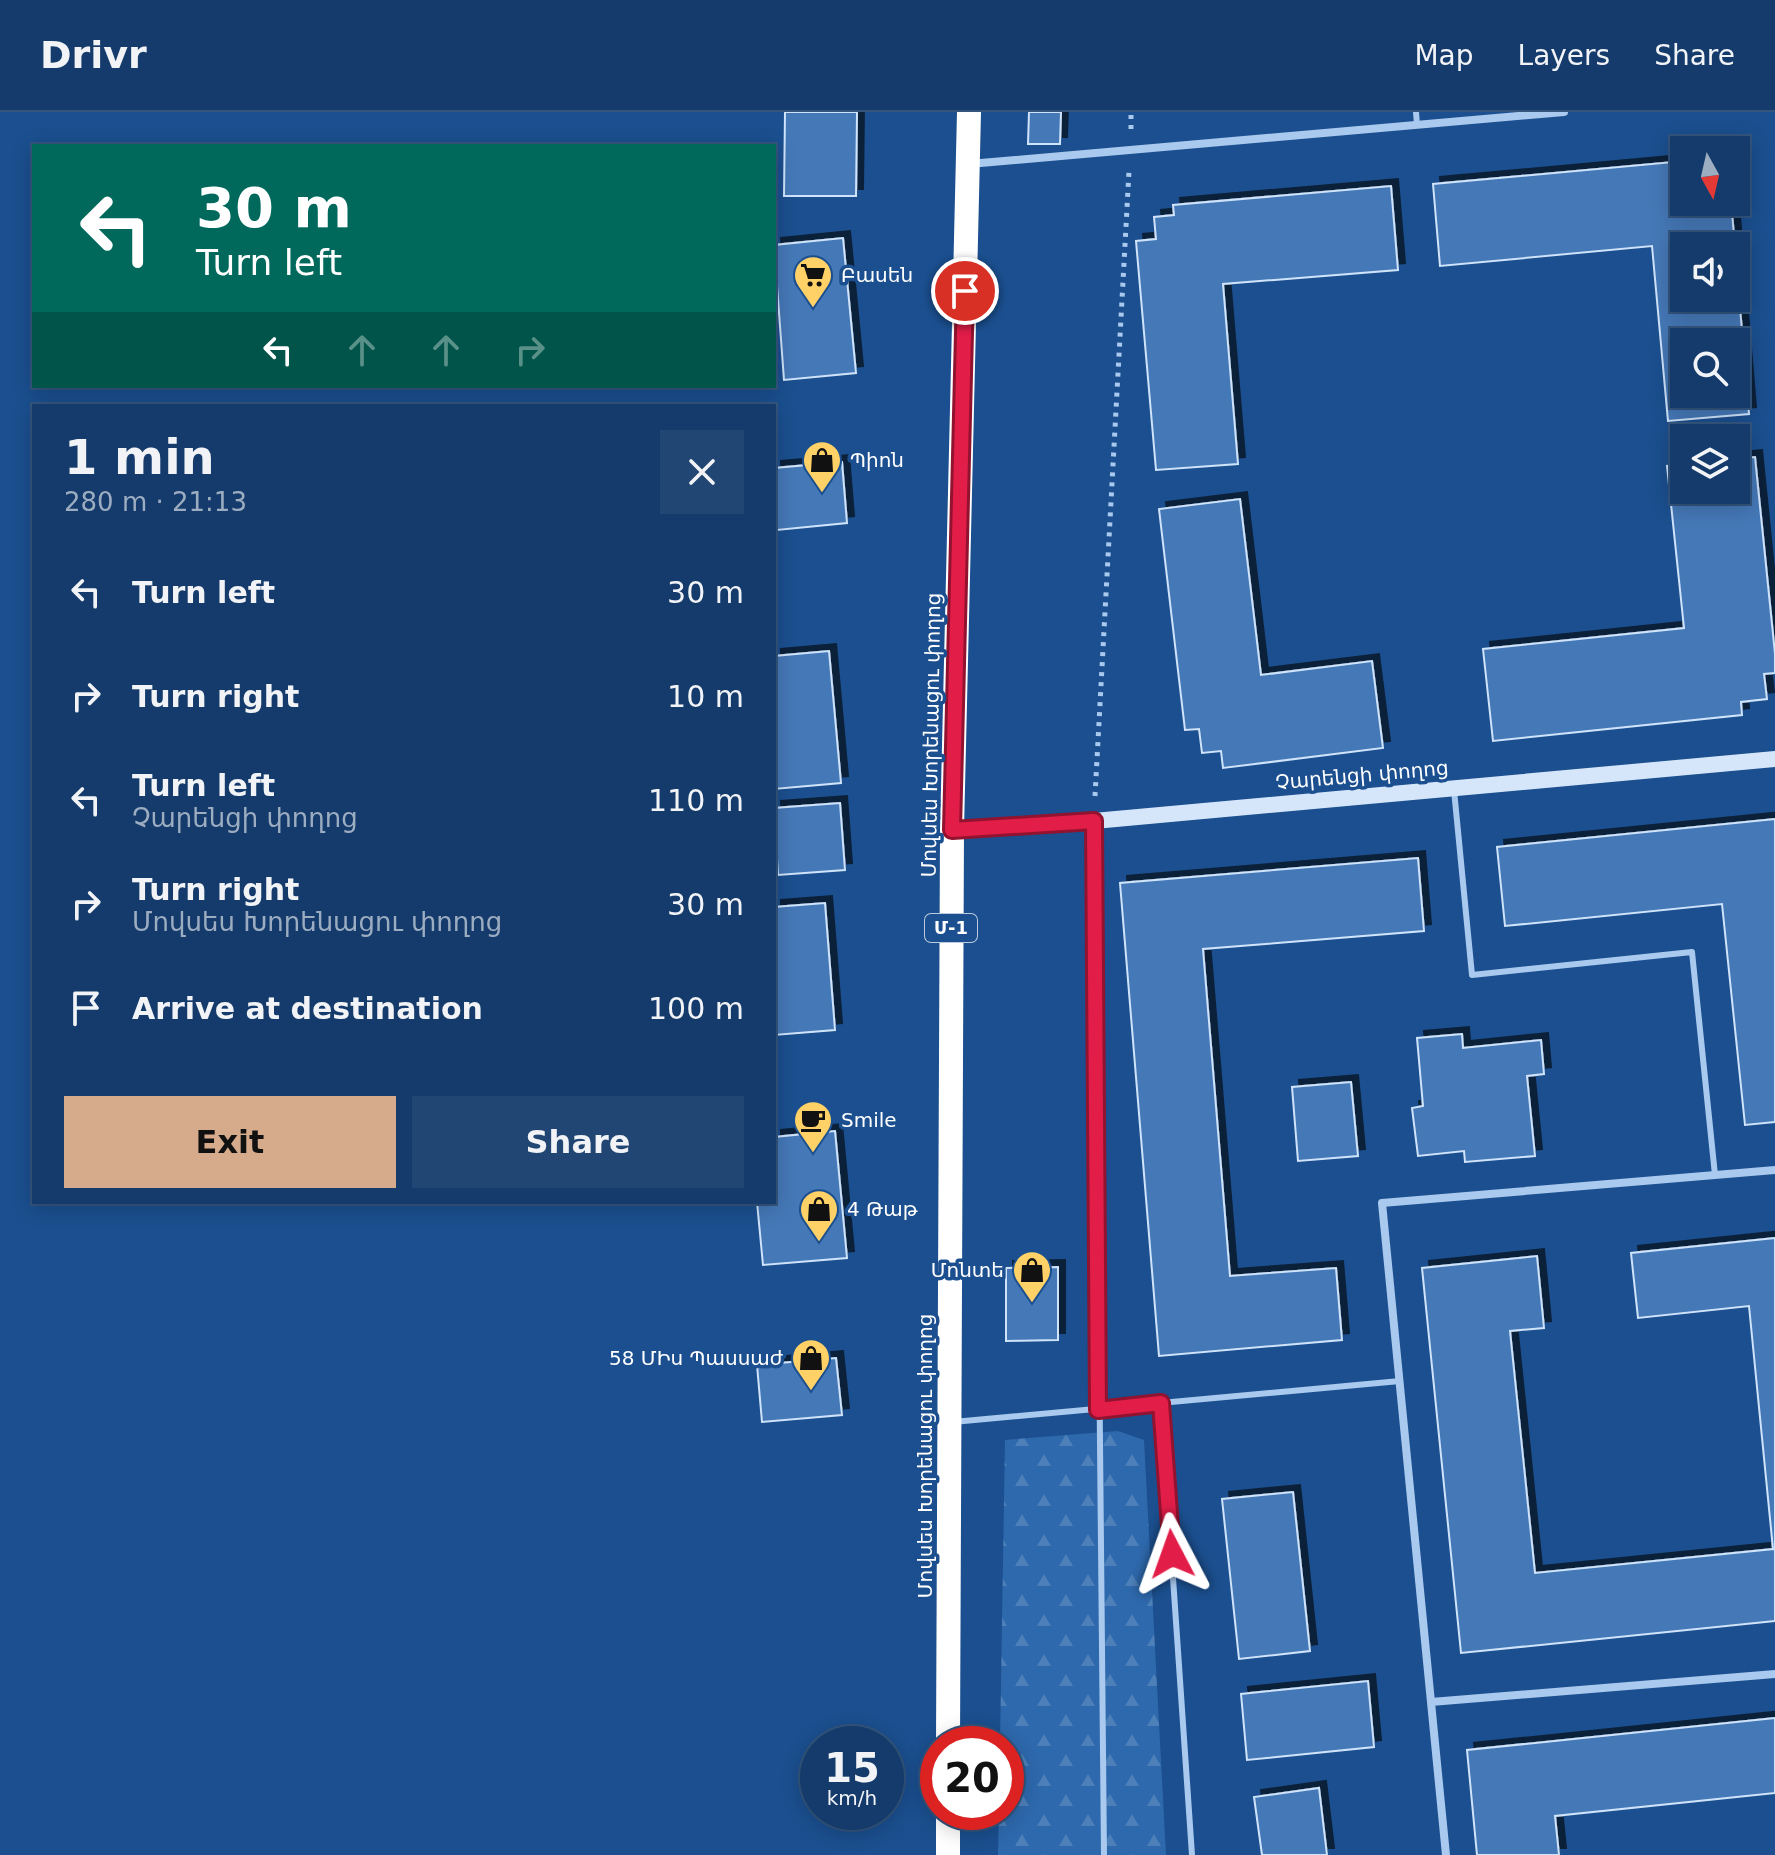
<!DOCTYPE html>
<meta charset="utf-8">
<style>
body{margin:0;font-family:"DejaVu Sans","Noto Sans Armenian",sans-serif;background:#214673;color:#f1f3f6;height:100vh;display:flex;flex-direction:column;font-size:30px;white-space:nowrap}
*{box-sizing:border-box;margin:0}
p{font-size:26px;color:#9dadc1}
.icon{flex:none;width:44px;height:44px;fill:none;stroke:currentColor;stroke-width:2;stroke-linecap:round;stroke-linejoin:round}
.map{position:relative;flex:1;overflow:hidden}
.details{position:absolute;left:32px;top:292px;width:744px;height:800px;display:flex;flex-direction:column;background:#143b6b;border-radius:0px;box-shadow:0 4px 20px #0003,0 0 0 2px #33557e}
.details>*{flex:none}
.hud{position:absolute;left:32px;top:32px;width:744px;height:244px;border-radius:0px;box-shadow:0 4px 20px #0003,0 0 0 2px #33557e;background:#00695c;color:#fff;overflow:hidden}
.needle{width:52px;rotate:172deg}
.controls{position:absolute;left:1670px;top:24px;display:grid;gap:16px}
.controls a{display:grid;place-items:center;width:80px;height:80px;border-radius:0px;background:#143b6b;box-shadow:0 4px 20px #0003,0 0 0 2px #33557e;font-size:40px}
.speed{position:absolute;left:800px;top:1614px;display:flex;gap:16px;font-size:40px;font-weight:700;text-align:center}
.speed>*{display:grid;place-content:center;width:104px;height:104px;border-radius:50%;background:#143b6b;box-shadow:0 4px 20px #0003,0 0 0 2px #33557e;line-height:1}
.speed small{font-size:20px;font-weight:400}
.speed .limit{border:12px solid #d22;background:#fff;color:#111}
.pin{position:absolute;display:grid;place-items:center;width:68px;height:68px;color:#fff;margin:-34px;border:4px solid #fff;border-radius:50%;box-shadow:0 2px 8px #0007}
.me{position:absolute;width:88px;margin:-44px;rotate:356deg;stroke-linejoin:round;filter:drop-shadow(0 0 6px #0008)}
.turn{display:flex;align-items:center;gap:28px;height:168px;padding:0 32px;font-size:36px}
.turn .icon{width:104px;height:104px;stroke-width:2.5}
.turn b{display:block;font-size:56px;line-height:68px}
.lanes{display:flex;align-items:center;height:76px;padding:0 32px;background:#0003;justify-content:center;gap:40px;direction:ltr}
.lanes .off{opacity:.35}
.round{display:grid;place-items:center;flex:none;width:84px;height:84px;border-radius:0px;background:#214673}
.head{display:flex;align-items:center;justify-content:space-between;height:136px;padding:0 32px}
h1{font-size:48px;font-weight:600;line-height:60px}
.action{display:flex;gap:16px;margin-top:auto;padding:16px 32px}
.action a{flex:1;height:92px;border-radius:0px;background:#d6ab8b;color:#111;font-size:32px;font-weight:600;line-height:92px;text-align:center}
.action a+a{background:#214673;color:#f1f3f6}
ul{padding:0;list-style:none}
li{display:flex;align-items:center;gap:24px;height:104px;padding:0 32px}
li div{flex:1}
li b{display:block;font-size:30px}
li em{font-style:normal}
header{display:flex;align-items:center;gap:48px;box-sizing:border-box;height:112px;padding:0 40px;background:#143b6b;border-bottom:2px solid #33557e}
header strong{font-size:38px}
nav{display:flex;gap:44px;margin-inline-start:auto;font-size:28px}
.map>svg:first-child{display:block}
.forest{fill:url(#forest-firs)}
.building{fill:#4478b7;stroke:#cfe3fa;stroke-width:2;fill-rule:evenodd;filter:url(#shadow)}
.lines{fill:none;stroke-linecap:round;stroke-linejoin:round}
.path{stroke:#a9c9ee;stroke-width:5;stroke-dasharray:4 6;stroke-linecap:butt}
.lane{stroke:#a9c9ee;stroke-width:6}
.street{stroke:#a9c9ee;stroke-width:8}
.secondary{stroke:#d6e6fa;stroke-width:16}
.highway{stroke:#fff;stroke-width:24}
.route-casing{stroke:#92132f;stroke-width:20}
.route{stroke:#e11d48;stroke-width:14}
.labels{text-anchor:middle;stroke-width:7;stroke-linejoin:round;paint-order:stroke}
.shield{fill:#1b4f8f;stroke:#bbcadd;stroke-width:2}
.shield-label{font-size:18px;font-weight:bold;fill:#fff}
.poi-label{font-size:20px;fill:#fff;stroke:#1b4f8f;text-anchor:start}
.street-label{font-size:20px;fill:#fff;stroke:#1b4f8f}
</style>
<header>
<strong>Drivr</strong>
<nav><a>Map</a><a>Layers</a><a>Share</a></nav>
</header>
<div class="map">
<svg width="1775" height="1743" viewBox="0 0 1775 1743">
<defs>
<pattern id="forest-firs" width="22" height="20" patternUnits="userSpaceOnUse" patternTransform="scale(2)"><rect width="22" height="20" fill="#2e69ad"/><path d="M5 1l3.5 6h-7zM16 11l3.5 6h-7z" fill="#4d80b9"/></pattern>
<filter id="shadow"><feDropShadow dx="7" dy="-7" stdDeviation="0" flood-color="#0009"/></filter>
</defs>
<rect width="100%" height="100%" fill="#1b4f8f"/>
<path class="forest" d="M1118,1319L1144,1328L1166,1743H998L999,1700H1006V1632H1000L1005,1328Z"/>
<path class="building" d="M785,0H857L856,84H784Z
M1029,0H1061L1060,32H1028Z
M1684,49V90H1731L1735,134H1684V186H1736V148L1749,302L1668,309L1652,134L1440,154L1433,72ZM1684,230H1736V282H1684Z
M1391,74L1398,158L1223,172L1238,352L1156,358L1136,129L1156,127L1154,105L1174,103L1173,93Z
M843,126L856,261L784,268L774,133Z
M1755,345L1775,542V561L1764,562L1767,587L1741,590L1742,603L1493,629L1483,537L1684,516L1667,354L1684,352V378H1736V347Z
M842,350L847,411L777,418L774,356Z
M1240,387L1261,563L1372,549L1383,636L1223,656L1221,639L1202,641L1199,617L1185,618L1159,397Z
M829,539L841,671L774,677V544Z
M840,691L845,758L778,763L774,696Z
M1775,707V1010L1745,1013L1722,792L1505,814L1497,735Z
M1418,746L1424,819L1203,837L1230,1164L1336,1156L1342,1228L1159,1244L1120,771Z
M825,791L835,918L774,923V795Z
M1462,922L1463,936L1541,928L1544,962L1527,964L1535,1044L1465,1050L1464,1039L1418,1044L1412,996L1423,994L1417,926Z
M1351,970L1358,1044L1298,1049L1292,975Z
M835,1019L847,1146L763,1153L757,1090H774V1025Z
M1775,1126V1509L1461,1541L1422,1156L1537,1144L1544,1216L1510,1219L1535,1461L1773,1437L1749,1194L1638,1206L1631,1141Z
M1058,1155V1228L1006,1229V1156Z
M836,1246L842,1303L762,1310L757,1253Z
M1293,1380L1310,1539L1239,1547L1222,1387Z
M1368,1569L1374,1635L1247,1648L1241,1582Z
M1775,1606V1681L1555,1704L1559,1743H1477L1467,1638Z
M1319,1676L1327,1743H1262L1254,1685Z"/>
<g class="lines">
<path class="path" d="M1131,17V0
M1095,684L1129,59"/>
<path class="lane" d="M1416,0L1417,13
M1454,678L1472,863L1692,840L1715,1063
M1094,713L1104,1743
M1161,1291L1192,1743
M953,1310L1400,1269"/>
<path class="street" d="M969,52L1564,0
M1431,1590L1775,1562
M1446,1743L1382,1091L1775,1058"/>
<path class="secondary" d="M952,718L1094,709L1775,647"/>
<path class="highway" d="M948,1632L952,718L969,0
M948,1743V1700"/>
</g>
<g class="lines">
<defs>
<path id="route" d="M965,179L952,718L1094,709L1098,1298L1161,1291L1172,1442"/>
</defs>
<use href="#route" class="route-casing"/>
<use href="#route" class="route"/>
</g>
<defs>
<symbol id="supermarket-pin" viewBox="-11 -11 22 30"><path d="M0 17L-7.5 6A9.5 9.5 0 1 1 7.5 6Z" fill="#ffd166" stroke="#1b4f8f"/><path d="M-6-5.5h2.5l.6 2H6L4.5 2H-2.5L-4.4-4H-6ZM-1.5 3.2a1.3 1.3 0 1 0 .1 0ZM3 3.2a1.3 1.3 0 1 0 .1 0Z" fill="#111"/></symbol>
<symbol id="shop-pin" viewBox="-11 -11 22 30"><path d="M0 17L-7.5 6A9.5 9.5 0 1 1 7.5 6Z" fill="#ffd166" stroke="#1b4f8f"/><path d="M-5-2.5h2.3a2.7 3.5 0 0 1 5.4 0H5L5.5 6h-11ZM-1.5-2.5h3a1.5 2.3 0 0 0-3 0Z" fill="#111"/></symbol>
<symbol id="cafe-pin" viewBox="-11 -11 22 30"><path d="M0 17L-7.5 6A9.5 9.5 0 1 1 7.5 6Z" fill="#ffd166" stroke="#1b4f8f"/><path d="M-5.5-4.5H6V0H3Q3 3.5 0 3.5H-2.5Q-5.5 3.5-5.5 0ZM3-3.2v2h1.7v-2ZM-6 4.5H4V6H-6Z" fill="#111"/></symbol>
</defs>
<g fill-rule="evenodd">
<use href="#supermarket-pin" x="791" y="141" width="44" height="60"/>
<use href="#shop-pin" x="800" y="326" width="44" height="60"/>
<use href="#cafe-pin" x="791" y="986" width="44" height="60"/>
<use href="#shop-pin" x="797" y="1075" width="44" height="60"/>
<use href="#shop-pin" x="1010" y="1136" width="44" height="60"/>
<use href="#shop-pin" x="789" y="1224" width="44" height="60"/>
</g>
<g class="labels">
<rect class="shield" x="925" y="802" width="52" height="28" rx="6"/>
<g class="shield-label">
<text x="951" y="822">Մ-1</text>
</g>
<g class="poi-label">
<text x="841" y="170">Բասեն</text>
<text x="850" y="355">Պիոն</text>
<text x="841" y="1015">Smile</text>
<text x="847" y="1104">4 Թաթ</text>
<text x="1004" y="1165" text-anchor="end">Մոնտե</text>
<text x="783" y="1253" text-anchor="end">58 ՄԻս Պասսաժ</text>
</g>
<g class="street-label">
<text transform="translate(931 623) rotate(-89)" y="7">Մովսես Խորենացու փողոց</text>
<text transform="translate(1362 663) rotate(-5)" y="7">Չարենցի փողոց</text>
<text transform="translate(925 1344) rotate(-90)" y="7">Մովսես Խորենացու փողոց</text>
</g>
</g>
</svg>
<div class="controls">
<a><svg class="needle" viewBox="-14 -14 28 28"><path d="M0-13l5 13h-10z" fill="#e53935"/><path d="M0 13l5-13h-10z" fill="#9dadc1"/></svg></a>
<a><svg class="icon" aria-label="sound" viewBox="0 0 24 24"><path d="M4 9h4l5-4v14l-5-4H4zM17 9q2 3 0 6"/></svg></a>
<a><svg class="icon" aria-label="search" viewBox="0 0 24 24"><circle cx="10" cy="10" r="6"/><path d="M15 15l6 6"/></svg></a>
<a><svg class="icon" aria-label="layers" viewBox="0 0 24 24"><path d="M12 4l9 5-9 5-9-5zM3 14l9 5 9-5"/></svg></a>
</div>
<div class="speed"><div>15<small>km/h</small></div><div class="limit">20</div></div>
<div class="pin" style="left:965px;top:179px;background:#d93025"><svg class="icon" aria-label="arrive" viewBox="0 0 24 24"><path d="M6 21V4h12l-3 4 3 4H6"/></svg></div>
<svg class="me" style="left:1172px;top:1442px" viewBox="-20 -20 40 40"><path d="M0-17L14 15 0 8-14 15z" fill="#e11d48" stroke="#fff" stroke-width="4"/></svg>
<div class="hud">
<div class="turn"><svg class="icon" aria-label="left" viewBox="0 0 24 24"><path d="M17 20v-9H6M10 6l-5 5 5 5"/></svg><div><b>30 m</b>Turn left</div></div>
<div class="lanes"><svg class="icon" aria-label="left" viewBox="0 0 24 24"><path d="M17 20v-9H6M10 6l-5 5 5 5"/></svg><svg class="icon off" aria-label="ahead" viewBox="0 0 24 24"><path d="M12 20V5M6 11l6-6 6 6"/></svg><svg class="icon off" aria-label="ahead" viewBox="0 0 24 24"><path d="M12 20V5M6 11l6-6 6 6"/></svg><svg class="icon off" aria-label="right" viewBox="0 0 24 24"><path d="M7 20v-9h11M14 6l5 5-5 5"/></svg></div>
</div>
<section class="details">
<div class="head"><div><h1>1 min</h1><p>280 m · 21:13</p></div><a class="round"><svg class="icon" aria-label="close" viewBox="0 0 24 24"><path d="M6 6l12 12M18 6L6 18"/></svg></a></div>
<ul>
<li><svg class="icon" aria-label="left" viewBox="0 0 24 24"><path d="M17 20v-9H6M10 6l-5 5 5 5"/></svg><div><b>Turn left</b></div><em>30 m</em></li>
<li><svg class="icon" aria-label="right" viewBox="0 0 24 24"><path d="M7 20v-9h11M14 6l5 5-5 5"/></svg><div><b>Turn right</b></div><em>10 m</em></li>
<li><svg class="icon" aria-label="left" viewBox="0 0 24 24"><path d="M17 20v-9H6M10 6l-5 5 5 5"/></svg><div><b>Turn left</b><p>Չարենցի փողոց</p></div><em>110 m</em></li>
<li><svg class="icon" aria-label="right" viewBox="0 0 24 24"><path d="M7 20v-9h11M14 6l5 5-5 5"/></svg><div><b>Turn right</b><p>Մովսես Խորենացու փողոց</p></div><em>30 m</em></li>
<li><svg class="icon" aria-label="arrive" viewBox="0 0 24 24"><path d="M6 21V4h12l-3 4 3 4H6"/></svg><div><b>Arrive at destination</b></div><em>100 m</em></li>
</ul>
<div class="action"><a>Exit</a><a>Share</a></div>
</section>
</div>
